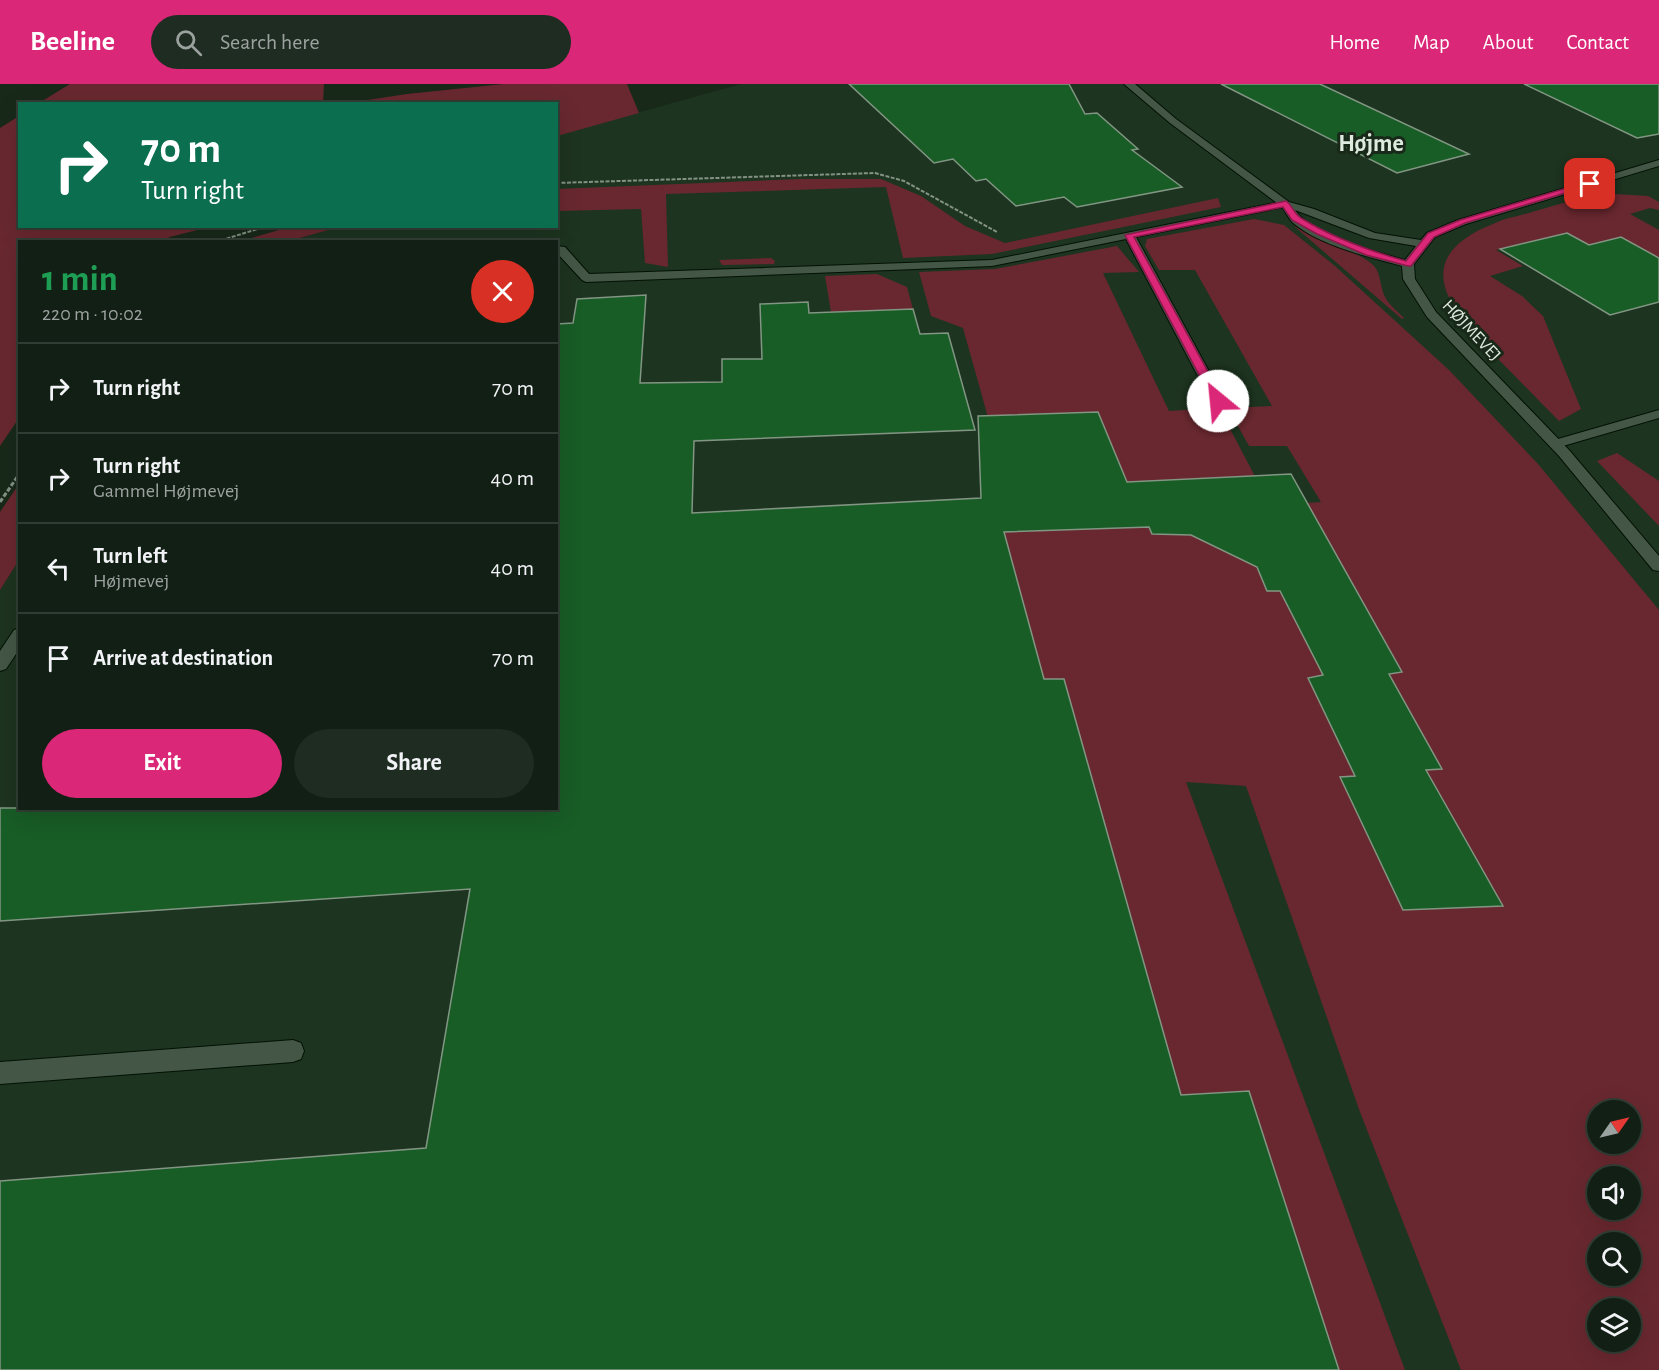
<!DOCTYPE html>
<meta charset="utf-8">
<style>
body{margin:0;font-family:"Alegreya Sans",sans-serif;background:#1f2c22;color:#f1f3f6;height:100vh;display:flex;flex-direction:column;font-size:22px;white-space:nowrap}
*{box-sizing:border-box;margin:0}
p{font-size:20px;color:#9ca2a0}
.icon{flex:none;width:33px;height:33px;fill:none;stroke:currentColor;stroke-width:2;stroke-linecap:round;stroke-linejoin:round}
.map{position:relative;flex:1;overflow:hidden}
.side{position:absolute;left:18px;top:156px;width:540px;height:570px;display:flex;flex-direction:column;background:#121f14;border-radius:0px;box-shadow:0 6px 24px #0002,0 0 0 2px #313d34}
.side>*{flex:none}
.banner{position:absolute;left:18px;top:18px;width:540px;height:126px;border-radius:0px;box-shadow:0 6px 24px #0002,0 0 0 2px #313d34;background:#0b6e4f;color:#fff;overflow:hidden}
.needle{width:39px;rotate:56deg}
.tools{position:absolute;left:1587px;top:1016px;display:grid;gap:12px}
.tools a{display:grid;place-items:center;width:54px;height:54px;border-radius:50%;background:#121f14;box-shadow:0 6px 24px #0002,0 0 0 2px #313d34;font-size:30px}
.pin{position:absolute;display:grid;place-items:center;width:51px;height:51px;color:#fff;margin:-26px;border-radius:12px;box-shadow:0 3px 9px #0006}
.me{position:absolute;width:66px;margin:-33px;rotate:332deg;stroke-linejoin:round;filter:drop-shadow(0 0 4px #0008)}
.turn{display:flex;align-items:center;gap:21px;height:126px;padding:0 24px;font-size:27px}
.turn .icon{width:78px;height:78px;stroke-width:2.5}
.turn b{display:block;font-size:42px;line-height:51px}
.round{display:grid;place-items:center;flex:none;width:63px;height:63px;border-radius:32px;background:#1f2c22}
.headline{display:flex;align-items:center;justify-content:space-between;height:102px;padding:0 24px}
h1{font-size:36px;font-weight:700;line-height:45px;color:#1e9e55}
.action{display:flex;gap:12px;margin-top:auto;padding:12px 24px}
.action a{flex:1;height:69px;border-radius:36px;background:#db2777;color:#fff;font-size:24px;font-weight:700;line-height:69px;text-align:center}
.action a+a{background:#1f2c22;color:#f1f3f6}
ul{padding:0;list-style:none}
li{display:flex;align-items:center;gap:18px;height:90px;padding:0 24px;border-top:2px solid #313d34}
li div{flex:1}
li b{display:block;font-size:22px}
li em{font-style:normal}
header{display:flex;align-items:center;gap:36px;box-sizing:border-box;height:84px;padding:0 30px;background:#db2777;color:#fff}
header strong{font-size:28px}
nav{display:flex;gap:33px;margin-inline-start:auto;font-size:21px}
.search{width:420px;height:54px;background:#1f2c22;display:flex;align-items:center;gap:15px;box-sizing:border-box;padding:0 21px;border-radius:33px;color:#9ca2a0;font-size:22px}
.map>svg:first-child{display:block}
.built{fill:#1d3420;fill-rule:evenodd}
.green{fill:#69282f;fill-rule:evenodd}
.building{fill:#185c26;stroke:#829683;stroke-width:1.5}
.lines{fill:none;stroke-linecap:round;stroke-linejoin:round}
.lane-casing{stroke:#031105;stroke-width:2}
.secondary-casing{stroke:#031105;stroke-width:2}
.path-far1{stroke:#849285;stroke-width:2;stroke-dasharray:4 1.5;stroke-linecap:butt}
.path{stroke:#849285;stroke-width:3;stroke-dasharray:4.5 2;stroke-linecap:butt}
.lane{fill:#445746;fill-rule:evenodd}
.secondary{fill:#445746;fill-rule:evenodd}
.route{fill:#db2777;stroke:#8e194d;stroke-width:1.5}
.labels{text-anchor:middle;stroke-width:6;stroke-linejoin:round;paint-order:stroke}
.far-street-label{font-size:18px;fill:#dfeadf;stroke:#18291a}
.far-district-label{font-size:24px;font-weight:bold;fill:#dfeadf;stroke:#18291a}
</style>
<header>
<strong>Beeline</strong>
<div class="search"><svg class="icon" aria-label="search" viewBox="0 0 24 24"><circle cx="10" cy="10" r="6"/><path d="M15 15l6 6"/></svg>Search here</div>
<nav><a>Home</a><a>Map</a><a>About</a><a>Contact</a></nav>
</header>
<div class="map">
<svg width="1659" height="1286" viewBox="0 0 1659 1286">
<rect width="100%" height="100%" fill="#18291a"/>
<path class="built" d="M741,0H1659V1286H0V506L19,476L20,724H556V158L289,157L339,143L556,142L557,51ZM1598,1026H1630V1059H1598ZM1598,1092H1630V1125H1598ZM1598,1158H1630V1191H1598ZM1598,1224H1630V1257H1598Z"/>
<path class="green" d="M70,0H324L323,19H39Z
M504,0H627L639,29L557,52L556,20L348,19L407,10Z
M19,32L20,142L209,143L170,153L162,157L20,158L19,334L0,362V44Z
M801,95H881L921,112L965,142L1005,159L1218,114L1221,123L992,170L903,174L886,103L666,110L668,183L645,179L641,125L557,127V105Z
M1598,109L1648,112L1659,118V126L1650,124L1630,130L1659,146V174L1621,154L1589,161L1567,149L1496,166L1523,182L1490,192L1522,212L1543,232L1581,325L1559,337C1539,317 1520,297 1501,278C1455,232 1402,176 1493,140C1505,134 1519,132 1532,128C1554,122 1576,115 1598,109Z
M1254,135L1284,141L1335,182L1449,286L1538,380L1659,526V1286H1461L1360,1028L1246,702L1186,698L1405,1286H1339L1249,1007L1181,1011L1064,596L1044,595L1002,440L1055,437L1059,446L1149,443L1152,450L1191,451L1257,483L1267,507H1280L1323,591L1308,594L1355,692L1340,693L1403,826L1502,822L1426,686L1442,685L1389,590L1402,588L1307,419L1321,418L1287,362H1249L1228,324L1272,322L1195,186H1159L1145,162L1147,155ZM1598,1026H1630V1059H1598ZM1598,1092H1630V1125H1598ZM1598,1158H1630V1191H1598ZM1598,1224H1630V1257H1598Z
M293,142L339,143L289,157H241Z
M1294,142C1310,149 1365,171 1374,182C1381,189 1380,204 1385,213C1389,221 1398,228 1404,234L1402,235Z
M1117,162L1139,188L1103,189L1169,327L1219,324L1258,398L1246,392L1096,400L1119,381L1098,328L1035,330L1050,383L998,369L963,244L931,232L919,188L995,185Z
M771,174L775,177L774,180L722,181L719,176Z
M877,190L907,203L913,225L831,228L825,192Z
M1617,369L1659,397V442L1597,377Z
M19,400V476L0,506V428Z"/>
<path class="building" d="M849,0H1069L1085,30L1097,29L1138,65L1132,66L1182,103L1077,123L1064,113L1016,122L986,95L976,97L953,75L934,79Z
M1221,0H1320L1469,70L1397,89Z
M1524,0H1659V50L1637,54Z
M1567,149L1589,161L1621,153L1659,174V218L1610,231L1500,165Z
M646,211L640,299L722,298V275H762L760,220L808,218L809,229L913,225L920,250L948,249L975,346L694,357L692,429L981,414L978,332L1098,328L1127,398L1291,390L1402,588L1389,590L1442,685L1426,686L1503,822L1403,826L1340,693L1355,692L1308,594L1323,591L1280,507H1267L1257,483L1191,451L1152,450L1149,443L1004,448L1044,595H1064L1181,1011L1249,1007L1339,1286H0V1097L426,1064L470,805L0,837V724H556V240L573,239L577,215Z"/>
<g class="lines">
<defs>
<path id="lane" d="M1285,117L1290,120L1289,122L1136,153L1225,317L1218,321L1211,317L1126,155L992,182L586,198L582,196L556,168V162L565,163L589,190L992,176Z
M1659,326V334L1556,364L1549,360L1551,357Z
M20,544V564L6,585L0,587V567L14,546Z
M293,956L301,959L304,967L301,975L293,978L0,1000V978Z"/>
<path id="secondary" d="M1124,0H1135L1176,35L1289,118L1314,125L1375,149L1421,156L1427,149L1458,136L1659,76V82L1466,140L1435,153L1414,180L1415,195L1436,228L1569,366L1659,472V487L1653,486L1559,372L1427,233L1403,195L1402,182C1369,173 1318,161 1292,138C1288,133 1285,127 1281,122L1170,39ZM1295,126L1369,154L1416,162L1405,176C1376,168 1312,152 1295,126Z"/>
</defs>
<use href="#lane" class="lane-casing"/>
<use href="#secondary" class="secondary-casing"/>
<path class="path-far1" d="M556,99L875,89L904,97L997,148
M216,158L267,142"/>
<path class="path" d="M0,418L20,389"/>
<use href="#lane" class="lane"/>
<use href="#secondary" class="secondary"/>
</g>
<path class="route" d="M1590,97L1594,100L1592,101L1465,139L1434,153L1411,182H1408L1366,171L1317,150L1292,136L1283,123L1134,153L1224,317L1218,320L1213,317L1125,151L1286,117C1292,121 1294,130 1301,134C1333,154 1370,167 1406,177L1428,149L1460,136Z"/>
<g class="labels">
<g class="far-street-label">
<text transform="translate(1472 246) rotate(47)" y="6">HØJMEVEJ</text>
</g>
<g class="far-district-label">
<text x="1371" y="67">Højme</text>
</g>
</g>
</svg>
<div class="tools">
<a><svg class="needle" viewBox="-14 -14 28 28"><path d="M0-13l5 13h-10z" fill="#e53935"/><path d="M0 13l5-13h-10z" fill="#9ca2a0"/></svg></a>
<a><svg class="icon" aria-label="sound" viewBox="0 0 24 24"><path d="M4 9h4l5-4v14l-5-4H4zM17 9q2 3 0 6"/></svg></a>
<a><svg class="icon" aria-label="search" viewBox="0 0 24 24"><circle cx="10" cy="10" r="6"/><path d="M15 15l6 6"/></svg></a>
<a><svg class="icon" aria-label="layers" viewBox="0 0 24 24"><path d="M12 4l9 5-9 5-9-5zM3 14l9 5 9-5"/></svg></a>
</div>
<div class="pin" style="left:1590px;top:100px;background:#d93025"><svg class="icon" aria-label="arrive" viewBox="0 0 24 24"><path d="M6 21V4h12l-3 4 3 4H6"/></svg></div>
<svg class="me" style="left:1218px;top:317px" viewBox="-20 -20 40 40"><circle r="19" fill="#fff"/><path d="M0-13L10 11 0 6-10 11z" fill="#db2777"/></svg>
<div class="banner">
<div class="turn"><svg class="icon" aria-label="right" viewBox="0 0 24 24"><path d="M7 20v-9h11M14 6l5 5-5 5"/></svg><div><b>70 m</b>Turn right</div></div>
</div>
<section class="side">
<div class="headline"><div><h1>1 min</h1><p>220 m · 10:02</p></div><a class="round" style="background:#d93025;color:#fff"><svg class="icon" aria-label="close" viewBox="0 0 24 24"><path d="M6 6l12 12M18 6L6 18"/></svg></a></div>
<ul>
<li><svg class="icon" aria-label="right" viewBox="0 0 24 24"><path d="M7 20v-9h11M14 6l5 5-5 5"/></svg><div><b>Turn right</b></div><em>70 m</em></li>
<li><svg class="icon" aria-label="right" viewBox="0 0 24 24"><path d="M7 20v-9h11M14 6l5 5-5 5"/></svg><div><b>Turn right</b><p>Gammel Højmevej</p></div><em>40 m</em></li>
<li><svg class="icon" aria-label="left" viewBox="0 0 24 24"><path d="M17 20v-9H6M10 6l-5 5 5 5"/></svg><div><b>Turn left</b><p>Højmevej</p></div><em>40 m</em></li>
<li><svg class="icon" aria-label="arrive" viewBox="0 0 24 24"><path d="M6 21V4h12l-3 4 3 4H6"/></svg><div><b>Arrive at destination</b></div><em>70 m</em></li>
</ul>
<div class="action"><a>Exit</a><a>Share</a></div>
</section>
</div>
